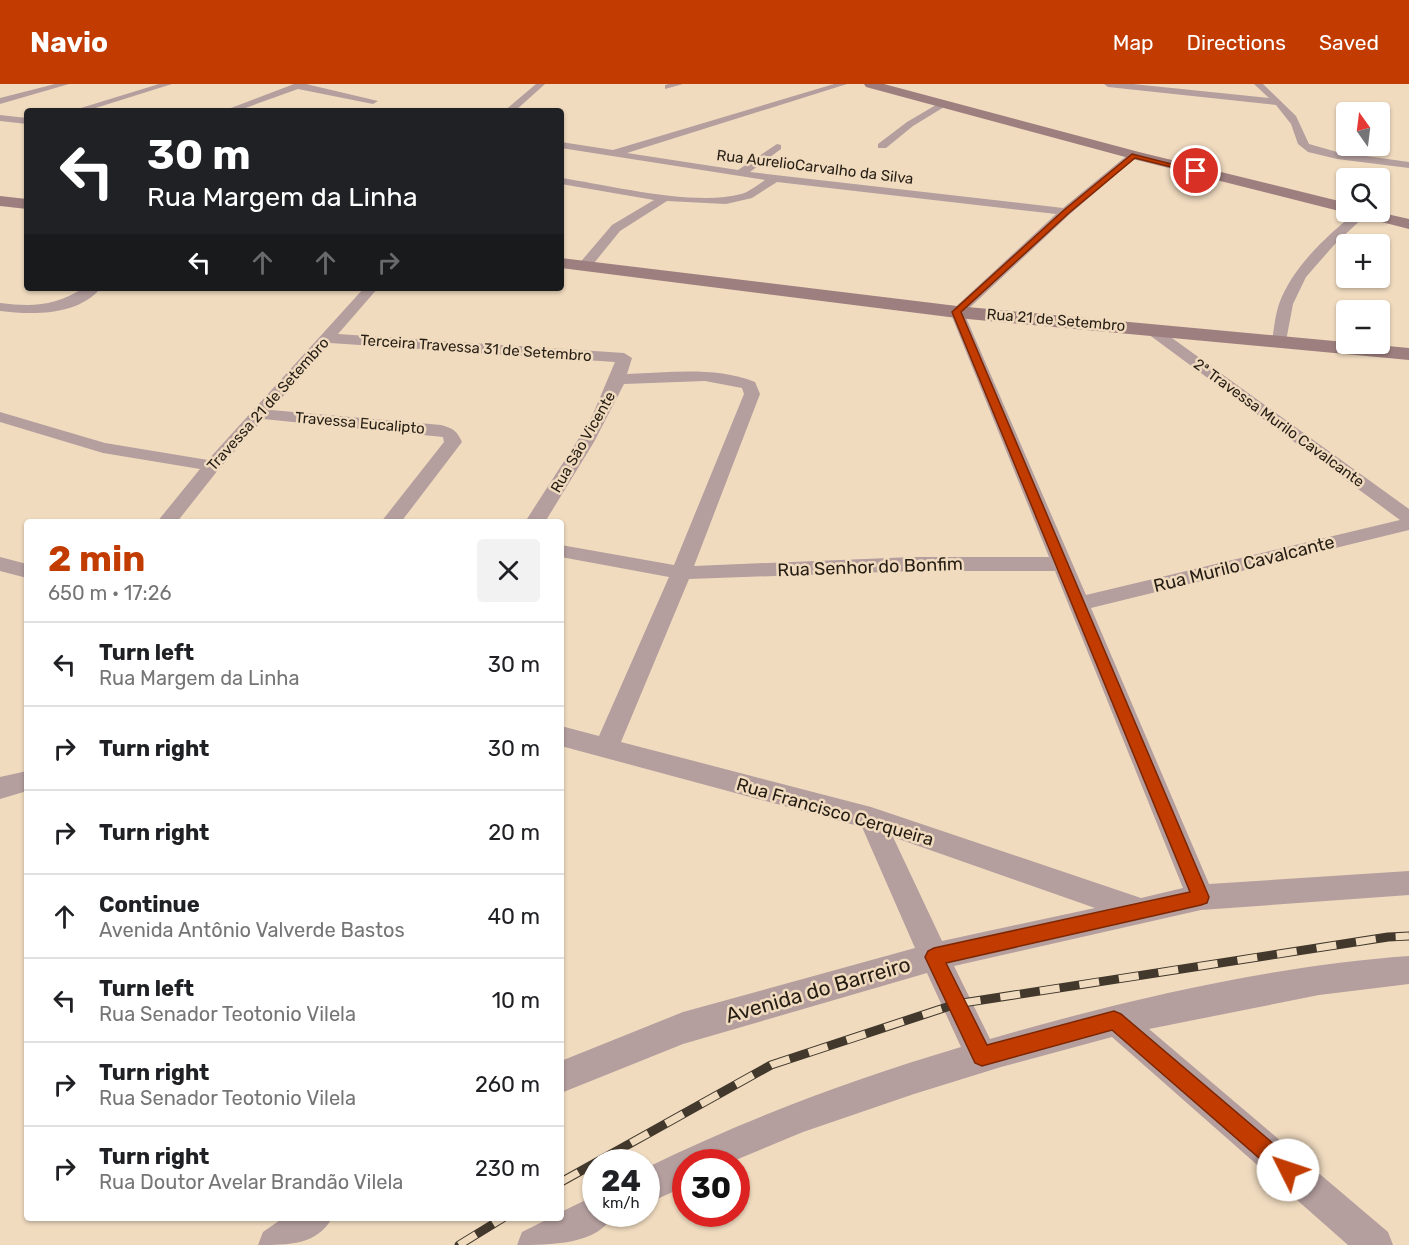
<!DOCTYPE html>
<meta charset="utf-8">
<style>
body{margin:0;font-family:Rubik,sans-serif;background:#f2f2f2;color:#202124;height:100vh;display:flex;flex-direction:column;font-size:22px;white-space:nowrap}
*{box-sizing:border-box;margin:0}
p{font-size:20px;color:#757577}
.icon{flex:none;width:33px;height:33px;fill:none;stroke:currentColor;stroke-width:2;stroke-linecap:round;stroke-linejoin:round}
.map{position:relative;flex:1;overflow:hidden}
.drawer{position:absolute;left:24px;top:435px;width:540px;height:702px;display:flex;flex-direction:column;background:#fff;border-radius:6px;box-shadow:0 2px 4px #0004}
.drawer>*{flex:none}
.guide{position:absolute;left:24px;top:24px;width:540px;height:183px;border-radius:6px;box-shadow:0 2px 4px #0004;background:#202124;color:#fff;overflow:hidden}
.needle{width:39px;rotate:346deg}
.fabs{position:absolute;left:1336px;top:18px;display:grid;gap:12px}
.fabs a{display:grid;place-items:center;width:54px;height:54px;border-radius:6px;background:#fff;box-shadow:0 2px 4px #0004;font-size:30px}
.speed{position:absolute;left:582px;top:1065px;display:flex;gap:12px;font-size:30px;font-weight:700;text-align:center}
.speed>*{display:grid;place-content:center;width:78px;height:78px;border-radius:50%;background:#fff;box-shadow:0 2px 4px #0004;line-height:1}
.speed small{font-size:15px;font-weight:400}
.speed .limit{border:9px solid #d22;background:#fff;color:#111}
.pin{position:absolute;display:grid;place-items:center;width:51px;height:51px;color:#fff;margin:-26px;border:3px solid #fff;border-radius:50%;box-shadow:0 2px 6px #0007}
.me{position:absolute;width:66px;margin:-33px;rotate:311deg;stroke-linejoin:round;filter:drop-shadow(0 0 4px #0008)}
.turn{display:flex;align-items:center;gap:21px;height:126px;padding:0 24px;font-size:27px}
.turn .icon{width:78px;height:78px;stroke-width:2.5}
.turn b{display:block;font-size:42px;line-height:51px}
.lanes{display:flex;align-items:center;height:57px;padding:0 24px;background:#0003;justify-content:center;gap:30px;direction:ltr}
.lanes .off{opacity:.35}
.round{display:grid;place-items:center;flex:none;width:63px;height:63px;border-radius:6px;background:#f2f2f2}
.headline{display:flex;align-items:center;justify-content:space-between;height:102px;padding:0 24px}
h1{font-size:36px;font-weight:700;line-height:45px;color:#c23b00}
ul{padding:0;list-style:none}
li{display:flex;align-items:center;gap:18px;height:84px;padding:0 24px;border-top:2px solid #e0e0e0}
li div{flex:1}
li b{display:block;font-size:22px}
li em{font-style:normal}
header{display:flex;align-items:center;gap:36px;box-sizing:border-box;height:84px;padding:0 30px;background:#c23b00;color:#fff}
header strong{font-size:28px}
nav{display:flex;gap:33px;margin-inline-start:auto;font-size:21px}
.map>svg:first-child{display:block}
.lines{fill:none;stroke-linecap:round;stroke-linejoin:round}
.street{fill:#b49e9e;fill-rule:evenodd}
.secondary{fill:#9e7f7f;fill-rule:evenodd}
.rail-casing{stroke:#42382b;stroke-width:9}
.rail{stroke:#f0dbbf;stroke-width:7;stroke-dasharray:20;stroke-linecap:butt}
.route{fill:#c23b00;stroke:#7e2600;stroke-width:1.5}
.labels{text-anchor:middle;stroke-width:5;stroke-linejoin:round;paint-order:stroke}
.far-street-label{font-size:15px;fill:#261e14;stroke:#f0dbbf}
.street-label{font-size:18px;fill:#261e14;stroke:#f0dbbf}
.near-street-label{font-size:21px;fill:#261e14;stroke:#f0dbbf}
</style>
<header>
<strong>Navio</strong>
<nav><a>Map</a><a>Directions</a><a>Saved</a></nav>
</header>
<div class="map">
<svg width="1409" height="1161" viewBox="0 0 1409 1161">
<rect width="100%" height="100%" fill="#f0dbbf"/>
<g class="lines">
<path class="street" d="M55,0H69L0,20V14Z
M159,0H172L86,27H71Z
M294,0H306L378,17L373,20L298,5L237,27H223Z
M536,0H545L515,27H504Z
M669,0H683L665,5V1Z
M834,0H847L627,69L738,86L777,60L781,61V65L750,88L1063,124L1130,69L1139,71L1070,130L964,229L1086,511L1400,436L1144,247L1142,244L1144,241H1154L1409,425V446L1091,524L1209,800L1409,787V811L1201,826L954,882L990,955C1124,916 1270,882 1409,872V900L1319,911L1149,945L1388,1148L1393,1161H1348L1112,953L1001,983L914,1010L803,1048L731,1078H686V1102L646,1120V1084C748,1034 853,995 961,963L927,889L683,960L561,1009V977L683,928L915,864L862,743L561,662V642L599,652L669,493L561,473V461L674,481L744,310L742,304L705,297L624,300L594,358L545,438H525L590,337L615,278L330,259L271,326L441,341C453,344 457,347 462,358L401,438H381L444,358L443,353L263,335L218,386L177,438H157L200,385L103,369L0,338V328L105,359L208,376L364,204H378L338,250L624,269L632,274L627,290C670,289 713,282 755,298L760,310L694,482L913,473H1049L950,228L1056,130L777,98L752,114L726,120L667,117L620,147L590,184H580L578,181L612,141L654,116L561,100V94C609,101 696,123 741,110C749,108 757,101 765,96L561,64V58L613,66ZM913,487H1055L1183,804L1141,814L871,723L621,658L689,495ZM893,753L1095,824L942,857Z
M1104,0H1133L1269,14L1254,0H1263L1296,32L1309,60L1337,68L1409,78V84L1337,75L1308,68L1298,60L1291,40L1276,21L1108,3Z
M941,18L949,20L913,42L886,64H878V60L907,38Z
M0,31L27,34V40L0,37Z
M1356,128H1369L1334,161L1306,193L1293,220L1286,257L1284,260H1274L1272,257C1274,245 1275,232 1279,220C1293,182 1326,153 1356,128Z
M84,204H101C77,232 33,231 0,227V219C34,223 54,222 84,204Z
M0,473L27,480V494L0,487Z
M27,687V707L0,715V693Z
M596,1111V1130H614C599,1161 549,1161 517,1161L522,1148L550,1134H561V1128Z
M283,1134H332C317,1161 289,1161 258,1161L263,1148Z"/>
<path class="secondary" d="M864,0H884L1139,68L1347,119V128H1378L1409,135V145L1354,131L1352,128L1347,129L1129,74L866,3Z
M0,112L27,115V125L0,122Z
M561,174L957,222L1409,264V276L957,234L561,184Z"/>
<defs>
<path id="rail" d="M561,1098L771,981L956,920L1388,853L1409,852
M459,1161L503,1134"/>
</defs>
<use href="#rail" class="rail-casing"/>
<use href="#rail" class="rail"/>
</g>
<path class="route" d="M1132,70L1199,87L1196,89L1135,74L1069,129L961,228L1209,813L1207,819L1201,821L946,879L987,961L1114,927L1121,930L1296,1079L1299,1086L1296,1093L1288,1096L1281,1093L1112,946L982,982L975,979L925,873L928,867L934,864L1190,808L952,228L1064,126Z"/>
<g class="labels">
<g class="far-street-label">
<text transform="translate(815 83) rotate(7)" y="5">Rua AurelioCarvalho da Silva</text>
<text transform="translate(1056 236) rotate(5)" y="5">Rua 21 de Setembro</text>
<text transform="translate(476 264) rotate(4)" y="5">Terceira Travessa 31 de Setembro</text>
<text transform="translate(268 320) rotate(-48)" y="5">Travessa 21 de Setembro</text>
<text transform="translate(360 339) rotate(5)" y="5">Travessa Eucalipto</text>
<text transform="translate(1279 339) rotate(36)" y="5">2ª Travessa Murilo Cavalcante</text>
<text transform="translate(583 358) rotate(-60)" y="5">Rua São Vicente</text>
</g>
<g class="street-label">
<text transform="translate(1244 480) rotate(-14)" y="6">Rua Murilo Cavalcante</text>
<text transform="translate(870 483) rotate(-2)" y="6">Rua Senhor do Bonfim</text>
<text transform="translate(835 728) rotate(16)" y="6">Rua Francisco Cerqueira</text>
</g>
<g class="near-street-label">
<text transform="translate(818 906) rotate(-16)" y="7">Avenida do Barreiro</text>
</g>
</g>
</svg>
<div class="fabs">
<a><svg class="needle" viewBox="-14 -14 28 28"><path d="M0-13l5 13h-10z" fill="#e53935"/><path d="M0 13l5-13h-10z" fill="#757577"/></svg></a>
<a><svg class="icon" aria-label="search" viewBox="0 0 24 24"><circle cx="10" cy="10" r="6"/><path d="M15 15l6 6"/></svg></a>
<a>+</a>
<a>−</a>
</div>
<div class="speed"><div>24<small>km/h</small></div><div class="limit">30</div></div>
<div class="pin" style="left:1196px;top:87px;background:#d93025"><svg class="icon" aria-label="arrive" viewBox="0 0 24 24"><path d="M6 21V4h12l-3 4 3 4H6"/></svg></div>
<svg class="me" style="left:1288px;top:1086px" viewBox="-20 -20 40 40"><circle r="19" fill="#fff"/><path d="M0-13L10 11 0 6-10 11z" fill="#c23b00"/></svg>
<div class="guide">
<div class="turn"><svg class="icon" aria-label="left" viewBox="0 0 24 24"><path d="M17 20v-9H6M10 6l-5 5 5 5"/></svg><div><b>30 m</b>Rua Margem da Linha</div></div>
<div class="lanes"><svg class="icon" aria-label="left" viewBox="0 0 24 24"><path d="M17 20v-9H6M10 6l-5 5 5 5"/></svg><svg class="icon off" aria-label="ahead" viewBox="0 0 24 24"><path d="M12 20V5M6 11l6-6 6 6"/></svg><svg class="icon off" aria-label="ahead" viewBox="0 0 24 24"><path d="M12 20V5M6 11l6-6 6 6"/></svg><svg class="icon off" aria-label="right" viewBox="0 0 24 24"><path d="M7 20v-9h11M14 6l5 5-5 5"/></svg></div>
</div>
<section class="drawer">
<div class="headline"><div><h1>2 min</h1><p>650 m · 17:26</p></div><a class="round"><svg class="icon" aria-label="close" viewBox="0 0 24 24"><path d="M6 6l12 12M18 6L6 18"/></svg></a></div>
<ul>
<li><svg class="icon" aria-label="left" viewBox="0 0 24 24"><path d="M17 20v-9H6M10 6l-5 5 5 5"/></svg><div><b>Turn left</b><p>Rua Margem da Linha</p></div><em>30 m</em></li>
<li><svg class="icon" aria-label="right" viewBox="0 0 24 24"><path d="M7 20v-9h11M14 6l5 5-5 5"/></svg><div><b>Turn right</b></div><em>30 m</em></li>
<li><svg class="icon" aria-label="right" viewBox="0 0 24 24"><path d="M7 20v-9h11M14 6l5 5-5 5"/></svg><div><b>Turn right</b></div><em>20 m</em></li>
<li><svg class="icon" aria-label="ahead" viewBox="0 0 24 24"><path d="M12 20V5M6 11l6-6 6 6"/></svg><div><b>Continue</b><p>Avenida Antônio Valverde Bastos</p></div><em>40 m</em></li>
<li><svg class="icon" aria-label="left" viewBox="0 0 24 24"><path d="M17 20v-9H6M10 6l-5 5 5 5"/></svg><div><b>Turn left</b><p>Rua Senador Teotonio Vilela</p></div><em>10 m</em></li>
<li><svg class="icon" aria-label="right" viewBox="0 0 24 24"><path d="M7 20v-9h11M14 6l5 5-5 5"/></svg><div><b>Turn right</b><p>Rua Senador Teotonio Vilela</p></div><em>260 m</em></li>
<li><svg class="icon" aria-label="right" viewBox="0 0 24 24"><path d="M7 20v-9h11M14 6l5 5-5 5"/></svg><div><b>Turn right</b><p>Rua Doutor Avelar Brandão Vilela</p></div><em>230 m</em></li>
</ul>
</section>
</div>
